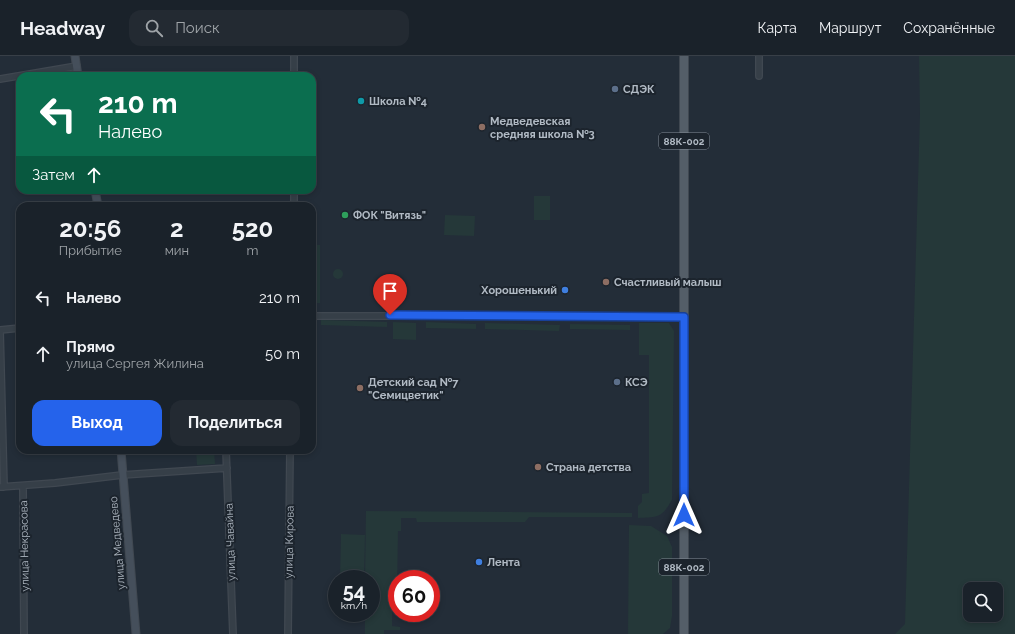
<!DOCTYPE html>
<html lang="ru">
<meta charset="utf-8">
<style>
body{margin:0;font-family:Raleway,sans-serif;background:#232a32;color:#f1f3f6;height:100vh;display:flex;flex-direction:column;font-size:15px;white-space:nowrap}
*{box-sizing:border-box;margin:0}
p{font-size:13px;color:#9fa4a8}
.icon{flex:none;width:22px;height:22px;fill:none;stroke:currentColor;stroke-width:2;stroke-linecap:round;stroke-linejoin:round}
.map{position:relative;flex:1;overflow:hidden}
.sheet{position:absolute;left:16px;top:146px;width:300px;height:252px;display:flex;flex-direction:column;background:#1a222a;border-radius:12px;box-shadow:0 2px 6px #0003,0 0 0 1px #383f47}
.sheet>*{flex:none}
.hud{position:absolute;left:16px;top:16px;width:300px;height:122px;border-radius:12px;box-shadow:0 2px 6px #0003,0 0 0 1px #383f47;background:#0b6e4f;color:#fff;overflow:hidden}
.tools{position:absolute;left:963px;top:526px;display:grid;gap:8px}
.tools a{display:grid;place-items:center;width:40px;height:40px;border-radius:8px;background:#1a222a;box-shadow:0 2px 6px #0003,0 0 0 1px #383f47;font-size:20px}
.speed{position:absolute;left:328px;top:514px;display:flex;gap:8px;font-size:20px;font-weight:700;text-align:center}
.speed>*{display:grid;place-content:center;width:52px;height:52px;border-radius:50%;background:#1a222a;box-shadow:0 2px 6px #0003,0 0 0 1px #383f47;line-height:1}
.speed small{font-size:10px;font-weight:400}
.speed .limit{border:6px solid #d22;background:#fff;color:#111}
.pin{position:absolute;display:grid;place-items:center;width:34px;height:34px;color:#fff;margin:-41px -17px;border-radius:50% 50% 50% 0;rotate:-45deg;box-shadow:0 0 4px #0007}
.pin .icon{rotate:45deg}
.me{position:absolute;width:44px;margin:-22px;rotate:0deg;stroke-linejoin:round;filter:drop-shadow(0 0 3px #0008)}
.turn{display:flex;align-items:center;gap:14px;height:84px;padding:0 16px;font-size:18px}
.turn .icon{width:52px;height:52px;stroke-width:2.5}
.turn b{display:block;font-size:28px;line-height:34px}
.then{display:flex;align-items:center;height:38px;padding:0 16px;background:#0003;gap:8px;font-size:15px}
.eta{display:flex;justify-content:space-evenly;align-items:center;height:68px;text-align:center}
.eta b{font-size:24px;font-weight:700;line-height:28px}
.primary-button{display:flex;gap:8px;margin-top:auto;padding:8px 16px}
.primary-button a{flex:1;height:46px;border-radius:12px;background:#2563eb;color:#fff;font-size:16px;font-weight:700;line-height:46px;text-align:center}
.primary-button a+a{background:#232a32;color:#f1f3f6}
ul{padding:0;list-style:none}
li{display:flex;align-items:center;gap:12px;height:56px;padding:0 16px}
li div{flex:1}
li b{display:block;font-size:15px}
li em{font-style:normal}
header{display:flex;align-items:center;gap:24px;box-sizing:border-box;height:56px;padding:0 20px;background:#1a222a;border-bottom:1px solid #383f47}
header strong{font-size:19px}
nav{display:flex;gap:22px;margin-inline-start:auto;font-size:14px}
.search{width:280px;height:36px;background:#232a32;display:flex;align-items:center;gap:10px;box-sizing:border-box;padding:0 14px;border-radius:12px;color:#9fa4a8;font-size:15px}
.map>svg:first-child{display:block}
.green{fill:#253839;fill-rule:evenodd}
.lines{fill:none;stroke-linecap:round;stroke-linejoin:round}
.street-casing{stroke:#404851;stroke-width:8}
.secondary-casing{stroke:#404851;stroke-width:9}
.primary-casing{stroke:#404851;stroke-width:10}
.street{stroke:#363f48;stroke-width:5.5}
.secondary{stroke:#454f5b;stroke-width:7}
.primary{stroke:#545e68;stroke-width:8}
.route-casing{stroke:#184099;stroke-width:10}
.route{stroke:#2563eb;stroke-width:7}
.service-dot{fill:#5c6f8a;stroke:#1c242d;stroke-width:1.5}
.culture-dot{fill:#0f9aa8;stroke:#1c242d;stroke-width:1.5}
.education-dot{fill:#8d6e63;stroke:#1c242d;stroke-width:1.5}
.leisure-dot{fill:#2e9e5b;stroke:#1c242d;stroke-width:1.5}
.shop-dot{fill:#3f7fe0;stroke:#1c242d;stroke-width:1.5}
.labels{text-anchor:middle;stroke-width:4;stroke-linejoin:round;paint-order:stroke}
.shield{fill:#1c242d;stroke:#848d97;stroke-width:1}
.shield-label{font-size:10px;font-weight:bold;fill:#b1bac4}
.poi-label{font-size:11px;font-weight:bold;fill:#b1bac4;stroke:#1c242d;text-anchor:start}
.street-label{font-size:11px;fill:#b1bac4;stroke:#1c242d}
</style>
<header>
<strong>Headway</strong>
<div class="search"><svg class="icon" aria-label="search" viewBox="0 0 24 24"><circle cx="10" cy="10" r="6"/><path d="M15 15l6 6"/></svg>Поиск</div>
<nav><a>Карта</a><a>Маршрут</a><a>Сохранённые</a></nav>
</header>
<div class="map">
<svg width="1015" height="578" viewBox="0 0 1015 578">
<rect width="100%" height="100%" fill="#232d38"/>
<path class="green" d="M919,0H1015V578H895L905,568L920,58ZM970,533H996V559H970Z
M534,140H550V164H534Z
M445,159L475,160L474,180L444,179Z
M312,189H320V247H312Z
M333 218a5 5 0 1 1 10 0a5 5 0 1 1-10 0Z
M312,264H317L316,281H312Z
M321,264L387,266V271L321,269Z
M393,266L416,267V284L393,283Z
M426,266L476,268V273L426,272Z
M485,267L560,269L559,275L485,273Z
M639,267H669L674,275L672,444C661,462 659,461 638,462V450L642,446V438L649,437V299H639Z
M570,268L630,269V274L570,273Z
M196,394H214L215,408L197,409Z
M366,455L632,457V461H529L525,466H417L416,462H401V475H398L397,535H392V570L400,571V574H384V578H365V557H371V523H365Z
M629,469L651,470L667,480L672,491V560L670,572L663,578H628Z
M341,478L365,479L364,523H340Z"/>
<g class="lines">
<defs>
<path id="street" d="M294,0V20
M759,20V0
M0,23L77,10
M294,150V134
M312,260H638L684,261
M226,394L233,578
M0,431L55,427L122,419L227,412
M4,431L0,274L20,272
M23,431L24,578
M288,578L290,394"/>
<path id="secondary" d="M75,0L78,20
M95,134L98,150
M121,394L136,578"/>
<path id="primary" d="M684,0V578"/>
</defs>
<use href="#street" class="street-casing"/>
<use href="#secondary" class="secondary-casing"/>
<use href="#primary" class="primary-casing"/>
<use href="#street" class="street"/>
<use href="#secondary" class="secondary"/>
<use href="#primary" class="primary"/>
</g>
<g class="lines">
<defs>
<path id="route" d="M390,259L684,261V459"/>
</defs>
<use href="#route" class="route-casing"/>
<use href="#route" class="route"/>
</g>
<g class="service-dot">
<circle cx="615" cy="33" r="4"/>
<circle cx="617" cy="326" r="4"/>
</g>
<circle class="culture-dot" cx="361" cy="45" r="4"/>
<g class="education-dot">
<circle cx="482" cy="71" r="4"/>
<circle cx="606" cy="226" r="4"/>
<circle cx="360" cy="332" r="4"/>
<circle cx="538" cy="411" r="4"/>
</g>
<circle class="leisure-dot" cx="345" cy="159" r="4"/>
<g class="shop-dot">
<circle cx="565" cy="234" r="4"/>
<circle cx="479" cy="506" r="4"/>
</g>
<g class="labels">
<g class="shield">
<rect x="659" y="77" width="50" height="16" rx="3"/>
<rect x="659" y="503" width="50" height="16" rx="3"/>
</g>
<g class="shield-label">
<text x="684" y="89">88К-002</text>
<text x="684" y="515">88К-002</text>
</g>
<g class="poi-label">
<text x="623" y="37">СДЭК</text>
<text x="369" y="49">Школа №4</text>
<text x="490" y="69">Медведевская<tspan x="490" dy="13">средняя школа №3</tspan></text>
<text x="353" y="163">ФОК "Витязь"</text>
<text x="614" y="230">Счастливый малыш</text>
<text x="557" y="238" text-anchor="end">Хорошенький</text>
<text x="368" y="330">Детский сад №7<tspan x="368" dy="13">"Семицветик"</tspan></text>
<text x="625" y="330">КСЭ</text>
<text x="546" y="415">Страна детства</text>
<text x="487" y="510">Лента</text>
</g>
<g class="street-label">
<text transform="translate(230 486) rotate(-92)" y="4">улица Чавайна</text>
<text transform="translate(289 486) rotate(-89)" y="4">улица Кирова</text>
<text transform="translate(117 487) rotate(-95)" y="4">улица Медведево</text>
<text transform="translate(24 490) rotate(-91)" y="4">улица Некрасова</text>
</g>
</g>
</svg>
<div class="tools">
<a><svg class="icon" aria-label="search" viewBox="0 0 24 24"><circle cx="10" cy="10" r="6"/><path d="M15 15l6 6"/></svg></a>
</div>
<div class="speed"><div>54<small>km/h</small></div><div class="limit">60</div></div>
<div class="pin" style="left:390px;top:259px;background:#d93025"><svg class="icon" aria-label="arrive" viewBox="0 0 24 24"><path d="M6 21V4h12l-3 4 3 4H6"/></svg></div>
<svg class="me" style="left:684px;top:459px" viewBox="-20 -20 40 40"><path d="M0-17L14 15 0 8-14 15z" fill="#2563eb" stroke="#fff" stroke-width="4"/></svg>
<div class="hud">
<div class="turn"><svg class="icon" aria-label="left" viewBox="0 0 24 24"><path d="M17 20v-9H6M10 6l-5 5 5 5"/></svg><div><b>210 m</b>Налево</div></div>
<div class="then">Затем<svg class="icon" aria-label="ahead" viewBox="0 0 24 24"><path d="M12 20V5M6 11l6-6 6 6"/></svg></div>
</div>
<section class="sheet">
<div class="eta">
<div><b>20:56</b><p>Прибытие</p></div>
<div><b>2</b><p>мин</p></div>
<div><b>520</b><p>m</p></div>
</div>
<ul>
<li><svg class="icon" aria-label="left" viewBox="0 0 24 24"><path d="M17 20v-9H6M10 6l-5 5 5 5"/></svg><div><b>Налево</b></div><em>210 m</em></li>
<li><svg class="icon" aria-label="ahead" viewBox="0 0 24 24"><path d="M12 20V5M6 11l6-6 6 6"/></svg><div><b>Прямо</b><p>улица Сергея Жилина</p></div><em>50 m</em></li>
</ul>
<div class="primary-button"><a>Выход</a><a>Поделиться</a></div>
</section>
</div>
